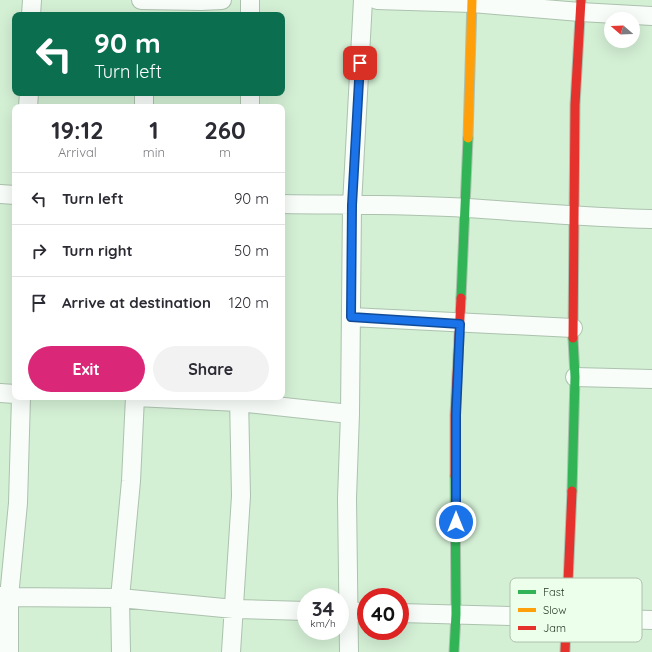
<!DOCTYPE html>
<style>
body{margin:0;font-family:Quicksand,sans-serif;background:#f2f2f3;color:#2b2b33;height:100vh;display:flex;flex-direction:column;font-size:15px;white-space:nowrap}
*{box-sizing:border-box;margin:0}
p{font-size:13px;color:#7c7c81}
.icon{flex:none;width:22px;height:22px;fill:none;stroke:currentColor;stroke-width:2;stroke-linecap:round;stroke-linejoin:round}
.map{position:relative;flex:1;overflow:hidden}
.drawer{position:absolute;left:12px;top:104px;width:273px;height:296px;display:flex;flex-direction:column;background:#fff;border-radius:8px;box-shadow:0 4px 16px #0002}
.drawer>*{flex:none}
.guide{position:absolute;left:12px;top:12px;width:273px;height:84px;border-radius:8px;box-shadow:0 4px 16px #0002;background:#0b6e4f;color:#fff;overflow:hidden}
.needle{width:26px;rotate:289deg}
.fabs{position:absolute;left:604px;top:12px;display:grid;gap:8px}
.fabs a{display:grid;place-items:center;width:36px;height:36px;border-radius:50%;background:#fff;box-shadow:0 4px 16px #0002;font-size:20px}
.speed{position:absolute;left:297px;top:588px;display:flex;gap:8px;font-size:20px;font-weight:700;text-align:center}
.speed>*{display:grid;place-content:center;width:52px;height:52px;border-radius:50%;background:#fff;box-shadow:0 4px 16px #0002;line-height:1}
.speed small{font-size:10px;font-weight:400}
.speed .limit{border:6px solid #d22;background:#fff;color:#111}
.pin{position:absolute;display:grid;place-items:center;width:34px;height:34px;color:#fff;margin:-17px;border-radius:8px;box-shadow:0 2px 6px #0006}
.me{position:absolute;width:44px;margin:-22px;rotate:0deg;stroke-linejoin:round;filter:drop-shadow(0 0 3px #0008)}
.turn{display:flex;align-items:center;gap:14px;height:84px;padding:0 16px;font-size:18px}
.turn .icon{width:52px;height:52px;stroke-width:2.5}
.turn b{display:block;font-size:28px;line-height:34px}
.eta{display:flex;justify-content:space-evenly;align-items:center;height:68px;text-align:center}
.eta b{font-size:24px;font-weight:700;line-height:28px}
.cta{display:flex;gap:8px;margin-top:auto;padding:8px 16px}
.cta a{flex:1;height:46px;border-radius:24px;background:#db2777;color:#fff;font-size:16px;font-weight:700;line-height:46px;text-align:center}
.cta a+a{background:#f2f2f3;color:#2b2b33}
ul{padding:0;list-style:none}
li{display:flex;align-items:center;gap:12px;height:52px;padding:0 16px;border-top:1px solid #e1e1e2}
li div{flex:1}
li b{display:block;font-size:15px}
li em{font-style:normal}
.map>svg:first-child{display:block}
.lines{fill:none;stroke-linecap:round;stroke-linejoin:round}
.street-casing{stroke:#acc2ae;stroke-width:20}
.fast-casing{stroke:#acc2ae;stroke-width:11}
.slow-casing{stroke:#acc2ae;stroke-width:11}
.jam-casing{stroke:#acc2ae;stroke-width:11}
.street{stroke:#f8fdf9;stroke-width:18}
.fast{stroke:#30b455;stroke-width:9}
.slow{stroke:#ff9f0a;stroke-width:9}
.jam{stroke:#e5322d;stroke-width:9}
.route-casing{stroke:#114b97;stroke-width:10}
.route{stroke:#1a73e8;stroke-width:7}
.key{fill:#ebffeb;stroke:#aec2ae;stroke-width:1}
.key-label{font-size:11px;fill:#1f3220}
</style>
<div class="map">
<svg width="652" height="652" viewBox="0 0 652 652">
<rect width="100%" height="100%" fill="#d3efd4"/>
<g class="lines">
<defs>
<path id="street" d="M141,0L201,1L222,0
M377,0L472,3L580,12L652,16
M31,15L32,0
M250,15V0
M144,93V107
M250,93V107
M28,107L29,93
M0,194L15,195
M282,204C344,205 406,204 467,208C529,212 590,218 652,219
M351,317L573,328
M575,377L652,379
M0,393L15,394
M136,397L238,402L350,414
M0,596L9,597L120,598L234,609L306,611
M340,611L366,612
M400,613L652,620
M9,652V597L18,503L21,397
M121,652L120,598L131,481L135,397
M231,652L241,496L239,397
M349,652L347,498L350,414L352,205L363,0"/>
<path id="fast" d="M461,298L468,138
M572,491L575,377L573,338
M454,652L456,614L455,476"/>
<path id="slow" d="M468,138L472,0"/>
<path id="jam" d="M573,338L575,105L581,0
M455,476V415L461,298
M565,652L572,491"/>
</defs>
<use href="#street" class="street-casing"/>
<use href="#fast" class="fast-casing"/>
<use href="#slow" class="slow-casing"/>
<use href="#jam" class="jam-casing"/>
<use href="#street" class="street"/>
<use href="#fast" class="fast"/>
<use href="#slow" class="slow"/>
<use href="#jam" class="jam"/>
</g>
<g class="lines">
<defs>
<path id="route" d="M360,63L352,205L351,317L460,324L456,415V522"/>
</defs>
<use href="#route" class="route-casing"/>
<use href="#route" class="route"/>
</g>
<rect x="510" y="578" width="132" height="64" rx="6" class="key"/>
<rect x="518" y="590" width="18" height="4" fill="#30b455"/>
<rect x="518" y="608" width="18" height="4" fill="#ff9f0a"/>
<rect x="518" y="626" width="18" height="4" fill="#e5322d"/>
<g class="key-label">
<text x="543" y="596">Fast</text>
<text x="543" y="614">Slow</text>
<text x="543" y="632">Jam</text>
</g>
</svg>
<div class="fabs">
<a><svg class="needle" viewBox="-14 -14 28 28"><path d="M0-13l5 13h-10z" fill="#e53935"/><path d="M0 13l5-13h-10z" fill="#7c7c81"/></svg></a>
</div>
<div class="speed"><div>34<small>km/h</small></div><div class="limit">40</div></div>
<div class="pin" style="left:360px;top:63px;background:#d93025"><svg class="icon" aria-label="arrive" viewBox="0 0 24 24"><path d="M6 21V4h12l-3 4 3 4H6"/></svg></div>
<svg class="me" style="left:456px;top:522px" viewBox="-20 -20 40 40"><circle r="17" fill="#1a73e8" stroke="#fff" stroke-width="3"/><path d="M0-11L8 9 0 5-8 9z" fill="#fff"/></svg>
<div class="guide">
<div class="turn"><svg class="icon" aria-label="left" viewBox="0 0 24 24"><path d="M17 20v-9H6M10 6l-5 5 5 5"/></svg><div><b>90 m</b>Turn left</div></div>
</div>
<section class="drawer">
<div class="eta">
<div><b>19:12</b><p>Arrival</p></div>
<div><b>1</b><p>min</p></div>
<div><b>260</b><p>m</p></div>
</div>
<ul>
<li><svg class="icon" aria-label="left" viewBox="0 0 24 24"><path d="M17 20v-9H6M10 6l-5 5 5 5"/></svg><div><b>Turn left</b></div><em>90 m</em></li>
<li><svg class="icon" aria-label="right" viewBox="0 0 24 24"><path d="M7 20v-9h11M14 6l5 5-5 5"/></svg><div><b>Turn right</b></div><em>50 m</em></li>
<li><svg class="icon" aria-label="arrive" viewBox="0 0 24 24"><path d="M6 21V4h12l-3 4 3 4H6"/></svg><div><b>Arrive at destination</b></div><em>120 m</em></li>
</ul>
<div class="cta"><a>Exit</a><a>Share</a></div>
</section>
</div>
